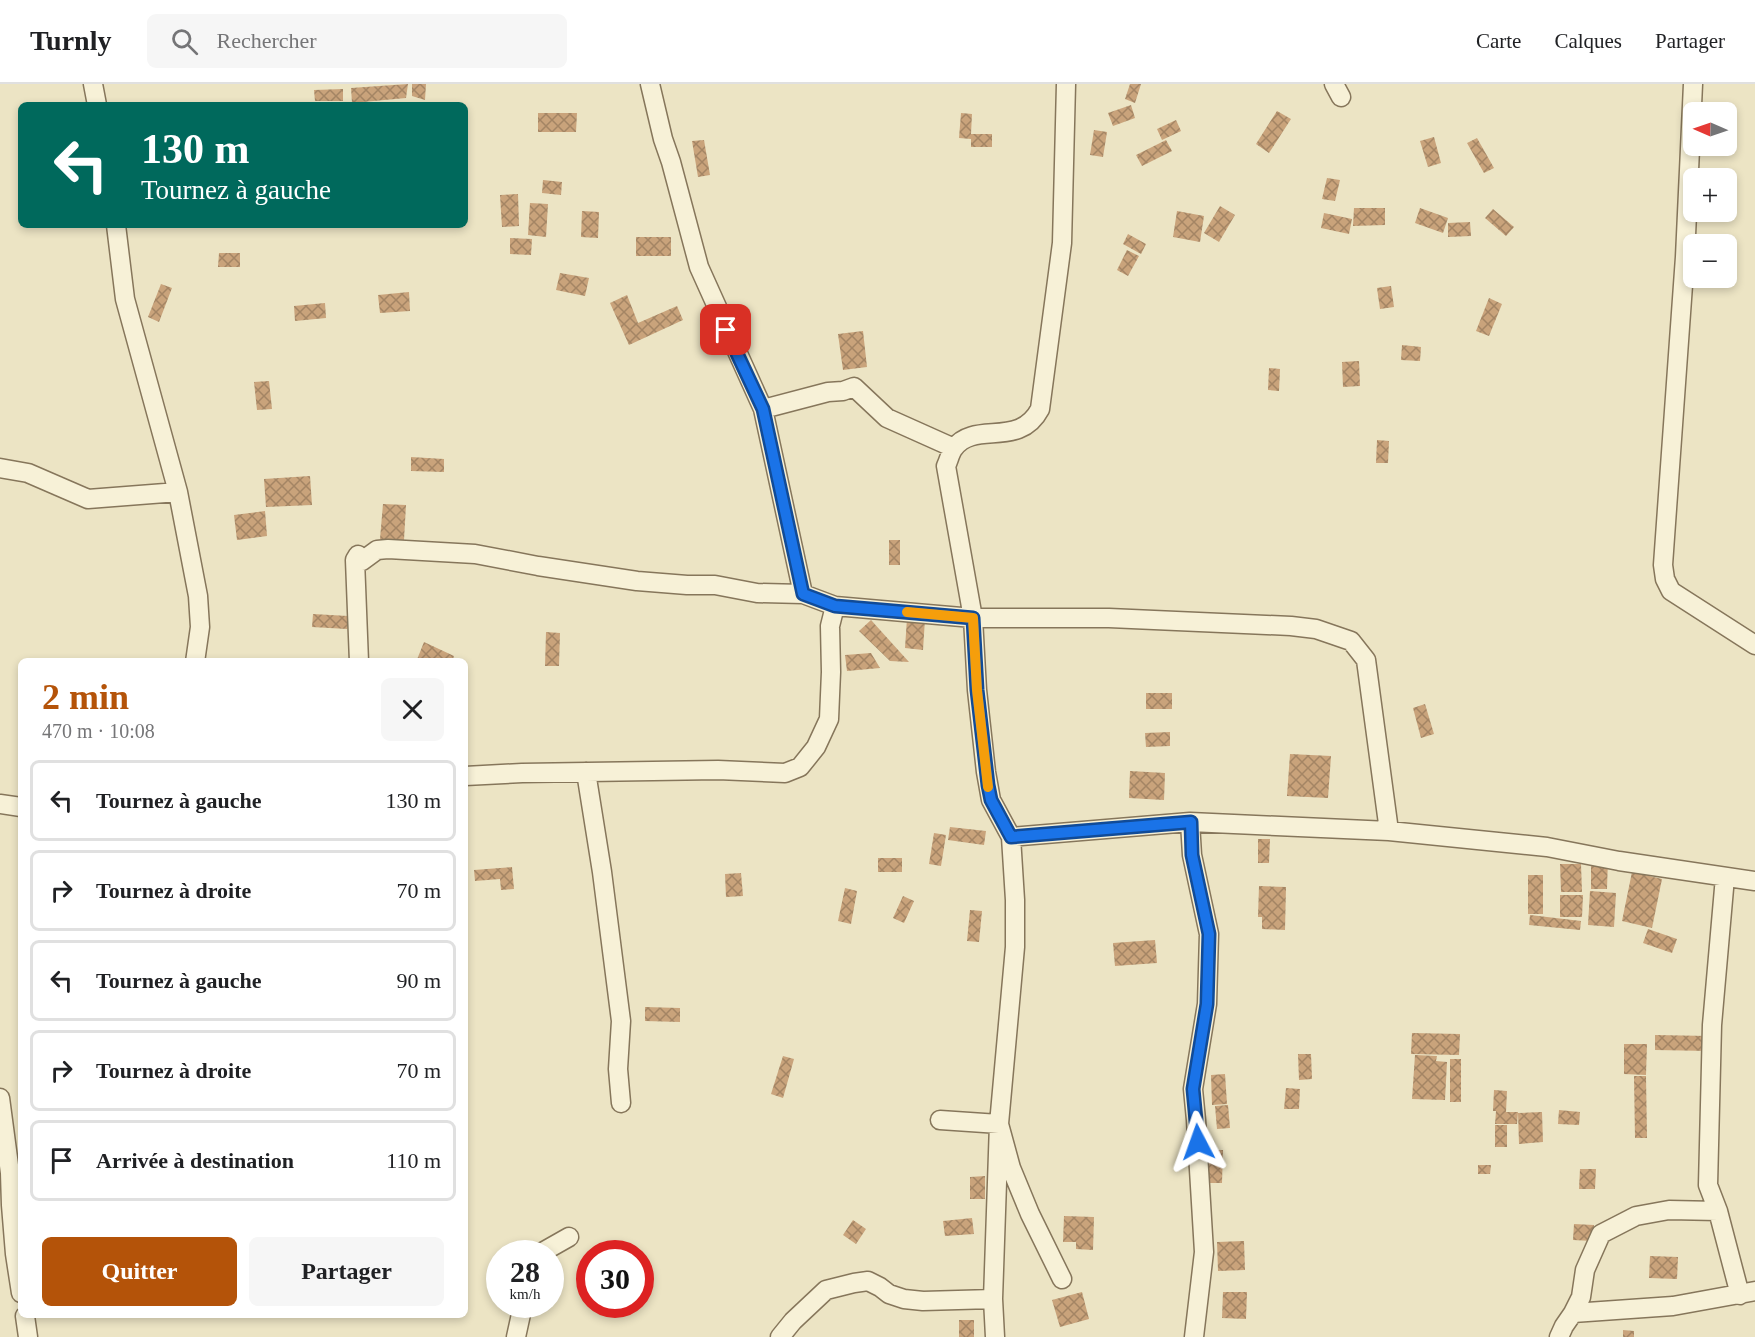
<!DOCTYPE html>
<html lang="fr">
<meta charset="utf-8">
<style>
body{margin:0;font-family:Georgia,serif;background:#f6f6f6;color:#202124;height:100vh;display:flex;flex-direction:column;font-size:22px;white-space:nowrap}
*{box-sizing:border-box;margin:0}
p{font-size:20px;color:#757577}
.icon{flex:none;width:33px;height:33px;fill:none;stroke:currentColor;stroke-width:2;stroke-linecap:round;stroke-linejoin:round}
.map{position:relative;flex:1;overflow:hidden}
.drawer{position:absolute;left:18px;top:574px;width:450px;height:660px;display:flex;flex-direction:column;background:#fff;border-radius:9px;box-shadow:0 3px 9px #0003}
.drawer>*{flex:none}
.guide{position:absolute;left:18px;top:18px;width:450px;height:126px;border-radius:9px;box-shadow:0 3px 9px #0003;background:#00695c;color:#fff;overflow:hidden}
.needle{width:39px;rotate:272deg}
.fabs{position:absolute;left:1683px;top:18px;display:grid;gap:12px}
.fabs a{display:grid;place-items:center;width:54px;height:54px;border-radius:9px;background:#fff;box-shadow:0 3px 9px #0003;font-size:30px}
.speed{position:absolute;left:486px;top:1156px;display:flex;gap:12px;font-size:30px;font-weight:700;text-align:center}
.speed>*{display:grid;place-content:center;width:78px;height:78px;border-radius:50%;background:#fff;box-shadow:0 3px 9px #0003;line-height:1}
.speed small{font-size:15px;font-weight:400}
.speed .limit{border:9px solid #d22;background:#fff;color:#111}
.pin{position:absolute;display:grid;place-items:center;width:51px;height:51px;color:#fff;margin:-26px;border-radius:12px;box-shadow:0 3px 9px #0006}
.me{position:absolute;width:66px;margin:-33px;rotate:356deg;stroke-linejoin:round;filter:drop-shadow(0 0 4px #0008)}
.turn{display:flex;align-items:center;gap:21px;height:126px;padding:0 24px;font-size:27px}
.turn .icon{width:78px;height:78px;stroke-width:2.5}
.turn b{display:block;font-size:42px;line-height:51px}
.round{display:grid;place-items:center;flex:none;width:63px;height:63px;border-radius:9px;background:#f6f6f6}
.headline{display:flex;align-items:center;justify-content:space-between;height:102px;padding:0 24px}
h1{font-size:36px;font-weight:800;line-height:45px;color:#b45309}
.primary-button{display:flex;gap:12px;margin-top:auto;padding:12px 24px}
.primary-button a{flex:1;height:69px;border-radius:9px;background:#b45309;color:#fff;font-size:24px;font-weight:800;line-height:69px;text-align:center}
.primary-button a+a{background:#f6f6f6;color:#202124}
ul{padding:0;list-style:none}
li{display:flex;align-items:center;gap:18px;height:81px;margin:0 12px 9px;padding:0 12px;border:3px solid #e0e0e0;border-radius:9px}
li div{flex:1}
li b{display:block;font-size:22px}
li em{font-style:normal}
header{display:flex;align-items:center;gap:36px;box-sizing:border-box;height:84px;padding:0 30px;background:#fff;border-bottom:2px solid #e0e0e0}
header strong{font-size:28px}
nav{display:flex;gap:33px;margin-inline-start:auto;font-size:21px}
.search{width:420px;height:54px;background:#f6f6f6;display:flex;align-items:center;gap:15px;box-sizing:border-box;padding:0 21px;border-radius:9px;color:#757577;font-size:22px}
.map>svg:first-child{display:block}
.building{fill:url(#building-cross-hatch)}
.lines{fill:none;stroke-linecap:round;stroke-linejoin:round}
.street-casing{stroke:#86765b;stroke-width:21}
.street{stroke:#f7f1d7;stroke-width:18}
.route-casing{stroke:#114b97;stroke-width:15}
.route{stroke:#1a73e8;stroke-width:10}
.slow{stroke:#f59e0b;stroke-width:10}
</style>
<header>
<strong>Turnly</strong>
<div class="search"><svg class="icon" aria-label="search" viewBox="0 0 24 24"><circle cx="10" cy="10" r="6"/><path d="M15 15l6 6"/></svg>Rechercher</div>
<nav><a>Carte</a><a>Calques</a><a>Partager</a></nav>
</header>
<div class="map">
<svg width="1755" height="1253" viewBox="0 0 1755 1253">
<defs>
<pattern id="building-cross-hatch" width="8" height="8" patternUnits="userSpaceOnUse" patternTransform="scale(1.5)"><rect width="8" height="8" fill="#c9a37b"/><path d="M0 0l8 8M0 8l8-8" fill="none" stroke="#a48564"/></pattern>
</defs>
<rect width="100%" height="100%" fill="#ece4c4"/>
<path class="building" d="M408,0L406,14L352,19L351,4Z
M412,0H426L425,16L412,12Z
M1130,0H1141L1135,19L1125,15Z
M343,5V17H315L314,6Z
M1131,21L1135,34L1113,42L1108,29Z
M1277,27L1291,35L1269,69L1256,60Z
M538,29H577L576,48H538Z
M961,29L972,30L971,50H992V63H971V55L959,54Z
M1176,36L1181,47L1162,56L1157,45Z
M1094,46L1107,48L1103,73L1090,71Z
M1434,53L1441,79L1428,83L1420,57Z
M1477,54L1494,84L1484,89L1467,59Z
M704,56L710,91L698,93L692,57Z
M1166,56L1172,67L1142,82L1136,71Z
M1327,94L1340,96L1335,117L1322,115Z
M543,96L562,98L561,111L542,109Z
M518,110L519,142L502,143L500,111Z
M530,119L548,120L546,153L528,151Z
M1220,122L1235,131L1219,158L1204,149Z
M1354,124H1385V141L1353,142Z
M1420,124L1448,134L1443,149L1415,139Z
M1493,125L1514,143L1506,152L1485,134Z
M582,127L599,128L598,154L581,153Z
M1177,127L1204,132L1200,158L1173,153Z
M1324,129L1352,135L1349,150L1321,144Z
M1470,138L1471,152L1448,153V139Z
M1128,150L1146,160L1141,170L1123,160Z
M636,153H671V172H636Z
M510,154L532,155L531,171L510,170Z
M1127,166L1139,172L1128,192L1117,186Z
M219,169H240V183H218Z
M560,189L589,194L585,212L556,206Z
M161,200L172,204L159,238L148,233Z
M1391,202L1394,223L1380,225L1377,204Z
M409,208L410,227L380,229L378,211Z
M627,211L638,239L677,222L683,236L629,261L610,219Z
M1489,214L1502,220L1489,252L1476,247Z
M325,219L326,234L295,237L294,222Z
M863,247L867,283L843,286L838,250Z
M1402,261L1421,263L1420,277L1401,276Z
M1359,277L1360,302L1343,303L1342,278Z
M1269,284L1280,285L1279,307L1268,306Z
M269,297L272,325L257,326L254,298Z
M1377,356L1389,357L1388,379H1376Z
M411,373L444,375V388L411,387Z
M310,392L312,421L266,423L264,395Z
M383,420L406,421L404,456L380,455Z
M265,427L267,452L237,456L234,431Z
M889,456H900V481H889Z
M313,530L348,532L347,545L312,543Z
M907,534L925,535L923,566L905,564Z
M871,536L909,578L890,577L859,547Z
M546,548L560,549L559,582H545Z
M424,558L454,572L452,578H416Z
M871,569L880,584L847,587L845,571Z
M1146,609H1172V625H1146Z
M1425,620L1434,650L1421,654L1413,624Z
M1170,648V662L1146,663L1145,649Z
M1290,670L1331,672L1328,714L1287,712Z
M1130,687L1165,689L1164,716L1129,714Z
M950,743L986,747L984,761L948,756Z
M934,749L946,751L941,782L929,780Z
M1258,755H1270L1269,779H1258Z
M878,774H902V788H878Z
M1591,775H1608L1607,805H1591Z
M1560,780H1581L1582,808H1561Z
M512,783L514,805L501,806L500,795L475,797L474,786Z
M1632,788L1662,795L1652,844L1622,837Z
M741,789L743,812L726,813L725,790Z
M1528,791H1543V830H1528Z
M1259,802L1286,803L1285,846L1262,845V833H1258Z
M845,804L857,807L851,840L838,837Z
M1590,807L1616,809L1614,843L1588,841Z
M1560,811H1583L1582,833H1560Z
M903,812L914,817L904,839L893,834Z
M970,826L982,827L979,858L967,857Z
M1530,831L1581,837L1580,846L1529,841Z
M1648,845L1677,855L1672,869L1643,859Z
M1155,856L1157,879L1115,882L1113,859Z
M645,923L680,924V938L645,937Z
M1412,949L1460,950L1459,971L1411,970Z
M1655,951L1709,952V967L1655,966Z
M1624,960H1647L1646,991L1624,990Z
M1298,970H1311L1312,995L1299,996Z
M1415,971L1437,972L1436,977L1447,978L1445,1016L1412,1015Z
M783,972L794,975L783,1014L771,1010Z
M1450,975H1461V1018H1450Z
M1225,990L1227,1020L1212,1021L1211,991Z
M1634,992H1646L1647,1054H1635Z
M1286,1004L1300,1005L1299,1025H1284Z
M1494,1006L1507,1007L1506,1028H1518L1517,1040H1495L1496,1027H1493Z
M1228,1021L1230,1044L1217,1045L1215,1022Z
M1559,1026L1580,1028L1579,1041L1558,1040Z
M1542,1028L1543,1058L1519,1060L1518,1029Z
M1495,1041H1507V1063H1495Z
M1210,1066H1223L1222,1099H1208Z
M1478,1081H1491L1490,1090H1478Z
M1580,1085H1596L1595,1105H1579Z
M985,1092V1115H970V1093Z
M1064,1132L1094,1133L1093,1166L1076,1165V1158H1063Z
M972,1134L974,1150L945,1152L943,1137Z
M853,1136L866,1145L856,1160L843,1151Z
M1574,1140L1594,1141L1593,1157L1573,1156Z
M1244,1157L1245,1186L1218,1187L1217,1158Z
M1650,1172L1678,1173L1677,1195L1649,1194Z
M1082,1208L1089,1235L1060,1243L1052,1216Z
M1223,1208H1247L1246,1235L1222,1234Z
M959,1236H974V1253H959Z
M1623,1246L1634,1247V1253H1623Z"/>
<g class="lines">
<defs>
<path id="street" d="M93,0L97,21
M1334,0L1341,13
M1693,0L1685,173L1663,481L1665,495L1671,507L1755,561
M116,141L125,215L178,408L198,512L200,543L195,578
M763,325L828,308L843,307L854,303L887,334L954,364
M0,384L28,389L88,415L178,408
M835,522L973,534H1109L1291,542L1316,545L1351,557L1366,576L1389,747
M359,578L355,476L358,471L362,477L377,466L388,465L475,470L538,482L637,497L687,501H715L757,509L803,510
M586,688L602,788L621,937L618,985L621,1019
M465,692L522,689L718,686L785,689L800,683L816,663L829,635L831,588L830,542L835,522L803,510L763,325L699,183L671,78L663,55L650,0
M0,720L21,723
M1190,738L1192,771L1209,850L1207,920L1193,1005L1196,1036L1204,1168L1194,1253
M1011,753L1190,738L1389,747L1547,763L1619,777L1755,797
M1725,793L1712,941L1708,1101L1718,1127L1740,1211
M0,1014L10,1089L11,1121L15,1170L21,1209
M940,1036L999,1040L1011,1084L1030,1130L1062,1195
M539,1170L569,1153
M1573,1229L1673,1222L1755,1207
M25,1232L28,1253
M516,1253L523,1221
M780,1253L793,1237L826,1206L854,1199L868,1197L880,1203L889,1210L904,1215L923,1217L993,1215
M995,1253L993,1215L999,1040L1015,863V816L1011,753L991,716L986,688L977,606L973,534L946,382C949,376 950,369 954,364C975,336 1019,365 1040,325L1062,159L1066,0
M1559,1253L1564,1242L1573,1229L1581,1213L1585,1186L1601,1150L1636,1132L1669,1126L1718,1127"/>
</defs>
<use href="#street" class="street-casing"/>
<use href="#street" class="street"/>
</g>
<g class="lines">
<defs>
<path id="route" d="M726,246L763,325L803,510L835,522L973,534L977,606L988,701L991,716L1011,753L1191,738L1192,771L1209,850L1207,920L1193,1005L1198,1058"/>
</defs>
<use href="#route" class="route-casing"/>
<use href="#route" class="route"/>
<path class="slow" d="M907,528L973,534L977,606L988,703"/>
</g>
</svg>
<div class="fabs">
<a><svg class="needle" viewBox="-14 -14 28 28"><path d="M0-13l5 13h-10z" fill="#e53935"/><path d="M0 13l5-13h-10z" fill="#757577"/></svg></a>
<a>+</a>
<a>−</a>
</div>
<div class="speed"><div>28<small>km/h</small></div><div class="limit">30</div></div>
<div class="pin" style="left:726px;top:246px;background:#d93025"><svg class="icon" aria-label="arrive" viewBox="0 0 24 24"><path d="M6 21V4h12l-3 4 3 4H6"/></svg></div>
<svg class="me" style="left:1198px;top:1058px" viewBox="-20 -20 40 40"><path d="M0-17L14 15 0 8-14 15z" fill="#1a73e8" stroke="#fff" stroke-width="4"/></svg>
<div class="guide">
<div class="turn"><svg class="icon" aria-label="left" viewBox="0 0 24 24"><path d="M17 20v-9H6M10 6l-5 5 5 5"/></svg><div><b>130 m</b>Tournez à gauche</div></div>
</div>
<section class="drawer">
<div class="headline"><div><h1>2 min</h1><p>470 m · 10:08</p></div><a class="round"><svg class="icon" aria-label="close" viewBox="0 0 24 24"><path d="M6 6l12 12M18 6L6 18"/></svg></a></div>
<ul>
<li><svg class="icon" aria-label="left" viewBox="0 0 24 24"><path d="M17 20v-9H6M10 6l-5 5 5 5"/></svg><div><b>Tournez à gauche</b></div><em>130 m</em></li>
<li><svg class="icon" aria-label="right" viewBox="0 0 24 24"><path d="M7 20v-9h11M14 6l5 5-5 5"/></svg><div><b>Tournez à droite</b></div><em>70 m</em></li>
<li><svg class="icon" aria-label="left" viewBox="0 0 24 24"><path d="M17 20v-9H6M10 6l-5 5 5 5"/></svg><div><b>Tournez à gauche</b></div><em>90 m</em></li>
<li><svg class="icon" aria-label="right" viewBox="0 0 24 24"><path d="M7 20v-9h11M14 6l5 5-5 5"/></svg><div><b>Tournez à droite</b></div><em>70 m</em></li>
<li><svg class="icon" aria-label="arrive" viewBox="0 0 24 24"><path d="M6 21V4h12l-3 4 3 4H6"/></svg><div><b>Arrivée à destination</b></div><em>110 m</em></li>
</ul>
<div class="primary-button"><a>Quitter</a><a>Partager</a></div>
</section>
</div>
